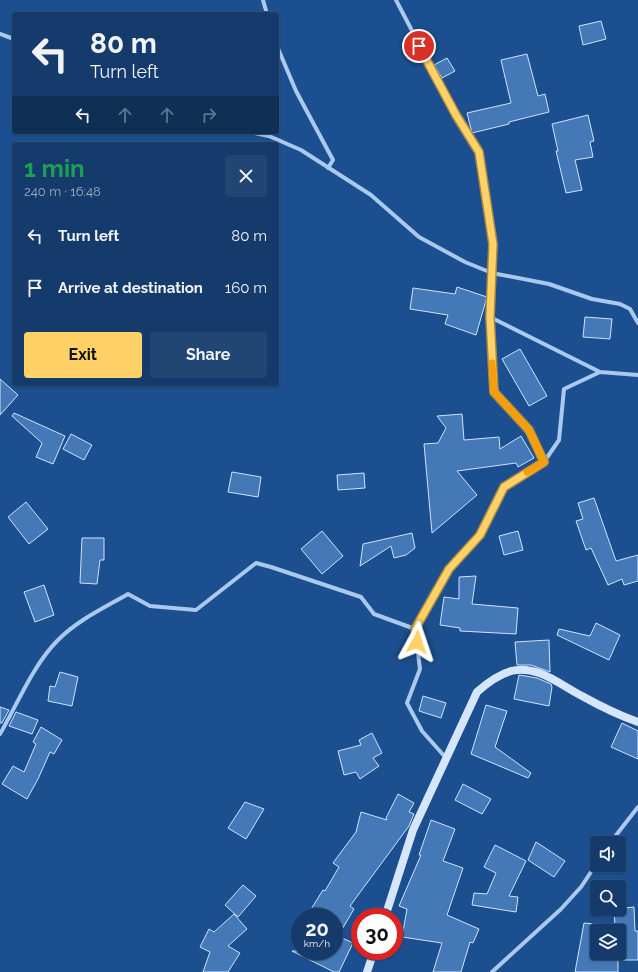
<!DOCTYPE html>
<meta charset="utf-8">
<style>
body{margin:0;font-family:Raleway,sans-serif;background:#214673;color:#f1f3f6;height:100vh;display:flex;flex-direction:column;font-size:15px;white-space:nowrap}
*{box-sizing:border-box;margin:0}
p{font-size:13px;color:#9dadc1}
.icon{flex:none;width:22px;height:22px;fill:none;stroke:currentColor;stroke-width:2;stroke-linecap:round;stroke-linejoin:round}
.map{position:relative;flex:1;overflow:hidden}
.panel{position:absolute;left:12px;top:142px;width:267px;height:244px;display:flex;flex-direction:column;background:#143b6b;border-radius:4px;box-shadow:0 1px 3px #0004,0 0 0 1px #33557e}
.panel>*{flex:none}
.guide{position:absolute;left:12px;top:12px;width:267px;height:122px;border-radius:4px;box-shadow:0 1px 3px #0004,0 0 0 1px #33557e;background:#143b6b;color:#f1f3f6;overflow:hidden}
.controls{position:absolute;left:590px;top:836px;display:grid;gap:8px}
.controls a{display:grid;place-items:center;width:36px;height:36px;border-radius:4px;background:#143b6b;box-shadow:0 1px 3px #0004,0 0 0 1px #33557e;font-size:20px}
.speed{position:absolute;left:291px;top:908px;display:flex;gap:8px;font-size:20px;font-weight:700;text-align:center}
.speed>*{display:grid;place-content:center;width:52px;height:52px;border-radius:50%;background:#143b6b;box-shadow:0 1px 3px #0004,0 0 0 1px #33557e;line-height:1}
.speed small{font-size:10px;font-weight:400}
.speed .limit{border:6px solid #d22;background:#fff;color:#111}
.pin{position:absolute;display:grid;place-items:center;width:34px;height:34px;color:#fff;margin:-17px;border:2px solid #fff;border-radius:50%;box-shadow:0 1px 4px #0007}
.me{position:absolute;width:44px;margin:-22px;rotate:5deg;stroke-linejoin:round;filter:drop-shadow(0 0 3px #0008)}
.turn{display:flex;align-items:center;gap:14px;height:84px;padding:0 12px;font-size:18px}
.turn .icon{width:52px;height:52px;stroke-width:2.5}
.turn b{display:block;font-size:28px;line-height:34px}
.lanes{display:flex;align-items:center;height:38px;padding:0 12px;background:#0003;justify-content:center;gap:20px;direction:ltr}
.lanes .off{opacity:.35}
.round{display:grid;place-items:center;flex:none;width:42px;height:42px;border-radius:4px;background:#214673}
.overview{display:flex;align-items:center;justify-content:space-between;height:68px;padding:0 12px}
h1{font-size:24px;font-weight:700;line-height:30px;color:#1e9e55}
.button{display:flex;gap:8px;margin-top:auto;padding:8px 12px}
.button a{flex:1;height:46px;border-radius:4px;background:#ffd166;color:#111;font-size:16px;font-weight:700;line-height:46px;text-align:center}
.button a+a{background:#214673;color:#f1f3f6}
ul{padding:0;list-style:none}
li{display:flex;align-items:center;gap:12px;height:52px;padding:0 12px}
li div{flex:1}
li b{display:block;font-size:15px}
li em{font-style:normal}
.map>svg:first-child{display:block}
.building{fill:#4478b7;stroke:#cfe3fa;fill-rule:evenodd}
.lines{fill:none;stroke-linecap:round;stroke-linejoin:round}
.street{stroke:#a9c9ee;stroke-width:4}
.secondary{stroke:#d6e6fa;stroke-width:8}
.route-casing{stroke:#a68842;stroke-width:10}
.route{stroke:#ffd166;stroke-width:7}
.slow{stroke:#f59e0b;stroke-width:7}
</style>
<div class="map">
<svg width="638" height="972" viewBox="0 0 638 972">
<rect width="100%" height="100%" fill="#1b4f8f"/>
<path class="building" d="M601,21L606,39L583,45L579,26Z
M527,54L538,96L545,94L549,112L509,122V124L472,133L467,113L511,103L501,60Z
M447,58L455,71L442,78L434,65Z
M588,115L594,141L590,142L593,157L575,160L582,190L566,193L556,151H558L552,124Z
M457,287L487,297L476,335L445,324L448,315L410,309L413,288L455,294Z
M585,317L612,319L610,339L583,337Z
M520,349L547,396L529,406L502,359Z
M0,379L18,395L0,415Z
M14,413L65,436L53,464L36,457L42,443L12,416Z
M462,414L464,440L499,437L500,449L521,436L534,458L518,467L516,463L457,471L477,495L432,533L424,444L438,443L446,428L437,416Z
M71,434L92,445L84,460L63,449Z
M232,472L261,477L258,497L228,492Z
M364,473L365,488L338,490L337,475Z
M594,498L616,561L638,555V581L624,585L622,579L608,585L591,548L586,550L576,521L583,519L578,503Z
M26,502L48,529L29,544L8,517Z
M322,531L343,556L322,574L301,549Z
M518,531L523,550L504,555L499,536Z
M412,533L415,548L406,555L394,558L391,546L360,566L363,544Z
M82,538H104V560H100L97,584L80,583Z
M476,576L472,604L518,608L516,634L460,631V628L440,625L444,597L459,599V577Z
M44,585L54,615L35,622L24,592Z
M596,623L620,635L609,660L557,635L559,629L590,636Z
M549,640L550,672L531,665H517L515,642Z
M60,672L78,677L72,706L48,701L50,686L55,687Z
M519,675L537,678L551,684L552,687L549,706L514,699Z
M423,696L446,703L441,718L419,711Z
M486,705L507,711L495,747L531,773L528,778L471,754Z
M0,707L9,710L2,723H0Z
M16,712L38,720L32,734L9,726Z
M622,723L638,731V759L611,747Z
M41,727L62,740L54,754L50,752L38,779L27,799L2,784L13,766L24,772L36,744L33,742Z
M372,733L382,753L373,758L379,766L360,779L356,772L344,775L338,751L361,745L359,740Z
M463,784L491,799L482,814L455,800Z
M398,794L414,803L409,812L414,814L409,826L350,906L354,909L338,936L353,943L339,972H334L292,951H334V917H306L323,890L325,891L339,867L333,863L356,832L361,812L387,820L386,818Z
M245,802L264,809L246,839L228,828Z
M431,820L455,829L443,861L463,868L447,915L479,929L473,943L470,942L461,972H433L442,943L402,937L407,909L399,906L421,855H419Z
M536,842L565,861L554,877L528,860Z
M495,845L526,861L509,896L518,897L516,912L472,905L474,893L487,894L496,873L484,867Z
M243,885L256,896L238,917L225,905Z
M634,907L635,931H638V960H618V972H575L584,923L615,926L614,909ZM597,931H619V953H597Z
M234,914L247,929L228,946L240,953L228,972H203L210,952L200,947L209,929L214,932Z"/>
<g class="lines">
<path class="street" d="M263,0L267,14
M396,0L456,115L479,152L493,244L490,317L494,392L529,430L544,462
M0,34L14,39
M277,46L296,91L333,160L328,168
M250,132L269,136L301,150L371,195L419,237L465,262L492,273L549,284L592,299L620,304L630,309L638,323
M490,317L600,372L638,375
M415,629L449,569L480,535L504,487L544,462L559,440L564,389L600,372
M0,734C18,703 33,665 58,640C78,620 104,608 128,594L150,606L196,610L256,563L271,567L361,597L374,614L415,629L420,669L407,703L422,731L446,758
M610,843L638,807
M492,972L561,909L581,887L597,863"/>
<path class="secondary" d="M385,917L413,830L477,692C487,683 497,675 511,671C537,664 560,685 582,696C600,706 618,715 638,722
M367,972L374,951"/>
</g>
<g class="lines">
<defs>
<path id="route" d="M417,642L415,629L449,569L480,535L504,487L544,462L529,430L494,392L490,317L493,244L479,152L456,115L419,46"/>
</defs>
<use href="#route" class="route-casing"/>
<use href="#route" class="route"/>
<path class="slow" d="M492,363L494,392L529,430L544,462L527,472"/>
</g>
</svg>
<div class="controls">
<a><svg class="icon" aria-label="sound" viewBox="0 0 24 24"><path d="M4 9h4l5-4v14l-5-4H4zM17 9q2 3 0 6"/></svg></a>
<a><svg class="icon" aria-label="search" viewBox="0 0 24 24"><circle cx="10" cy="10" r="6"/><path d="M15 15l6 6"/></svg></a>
<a><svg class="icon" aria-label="layers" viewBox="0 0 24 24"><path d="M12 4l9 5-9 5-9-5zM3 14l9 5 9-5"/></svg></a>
</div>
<div class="speed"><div>20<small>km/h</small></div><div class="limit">30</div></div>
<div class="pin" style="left:419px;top:46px;background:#d93025"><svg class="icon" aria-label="arrive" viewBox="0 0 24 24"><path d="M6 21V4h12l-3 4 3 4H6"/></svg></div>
<svg class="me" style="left:417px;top:642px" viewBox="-20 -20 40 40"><path d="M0-17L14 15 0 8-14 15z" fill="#ffd166" stroke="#fff" stroke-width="4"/></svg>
<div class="guide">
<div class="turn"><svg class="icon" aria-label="left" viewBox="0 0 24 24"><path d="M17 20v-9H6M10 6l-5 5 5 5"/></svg><div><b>80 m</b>Turn left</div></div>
<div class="lanes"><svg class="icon" aria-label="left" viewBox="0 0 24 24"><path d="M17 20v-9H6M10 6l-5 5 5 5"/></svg><svg class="icon off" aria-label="ahead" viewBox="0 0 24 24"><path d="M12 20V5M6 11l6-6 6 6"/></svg><svg class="icon off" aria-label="ahead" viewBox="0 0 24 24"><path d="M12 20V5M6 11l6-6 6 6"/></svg><svg class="icon off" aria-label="right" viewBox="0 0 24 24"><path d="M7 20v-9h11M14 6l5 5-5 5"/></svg></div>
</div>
<section class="panel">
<div class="overview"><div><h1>1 min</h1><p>240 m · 16:48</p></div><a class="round"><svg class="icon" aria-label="close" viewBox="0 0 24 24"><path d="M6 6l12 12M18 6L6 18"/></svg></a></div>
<ul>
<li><svg class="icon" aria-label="left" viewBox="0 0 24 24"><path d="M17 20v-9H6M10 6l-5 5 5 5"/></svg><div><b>Turn left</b></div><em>80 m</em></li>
<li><svg class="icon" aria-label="arrive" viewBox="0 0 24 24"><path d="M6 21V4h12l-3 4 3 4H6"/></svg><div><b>Arrive at destination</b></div><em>160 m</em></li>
</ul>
<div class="button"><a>Exit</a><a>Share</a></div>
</section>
</div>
